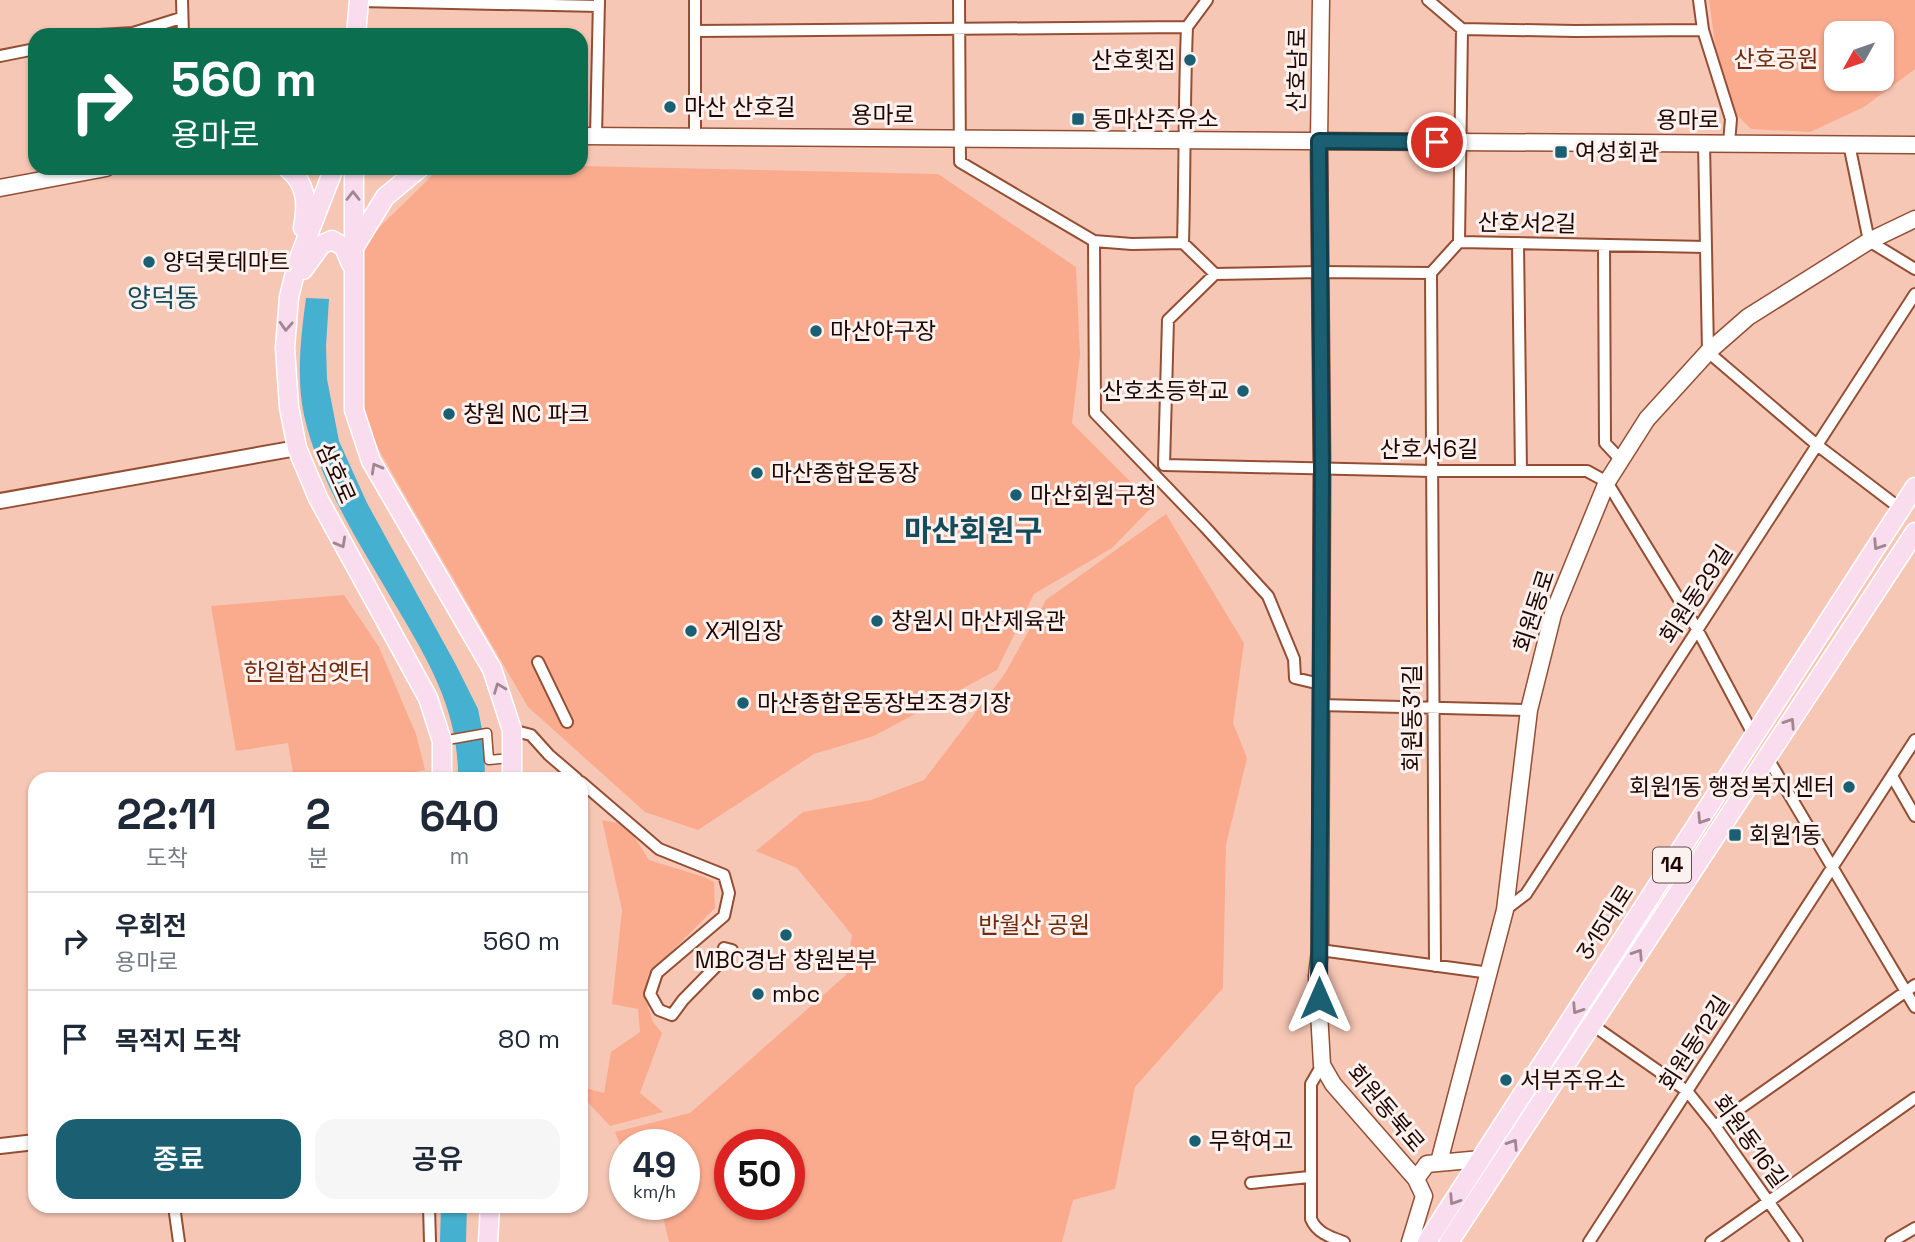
<!DOCTYPE html>
<html lang="ko">
<meta charset="utf-8">
<style>
body{margin:0;font-family:"Space Grotesk","Noto Sans KR",sans-serif;background:#f6f6f7;color:#1f2937;height:100vh;display:flex;flex-direction:column;font-size:26px;white-space:nowrap}
*{box-sizing:border-box;margin:0}
p{font-size:23px;color:#747a83}
.icon{flex:none;width:38px;height:38px;fill:none;stroke:currentColor;stroke-width:2;stroke-linecap:round;stroke-linejoin:round}
.map{position:relative;flex:1;overflow:hidden}
.panel{position:absolute;left:28px;top:772px;width:560px;height:441px;display:flex;flex-direction:column;background:#fff;border-radius:21px;box-shadow:0 2px 5px #0004}
.panel>*{flex:none}
.guide{position:absolute;left:28px;top:28px;width:560px;height:147px;border-radius:21px;box-shadow:0 2px 5px #0004;background:#0b6e4f;color:#fff;overflow:hidden}
.needle{width:46px;rotate:230deg}
.fabs{position:absolute;left:1824px;top:21px;display:grid;gap:14px}
.fabs a{display:grid;place-items:center;width:70px;height:70px;border-radius:14px;background:#fff;box-shadow:0 2px 5px #0004;font-size:35px}
.speed{position:absolute;left:609px;top:1129px;display:flex;gap:14px;font-size:35px;font-weight:700;text-align:center}
.speed>*{display:grid;place-content:center;width:91px;height:91px;border-radius:50%;background:#fff;box-shadow:0 2px 5px #0004;line-height:1}
.speed small{font-size:18px;font-weight:400}
.speed .limit{border:10px solid #d22;background:#fff;color:#111}
.pin{position:absolute;display:grid;place-items:center;width:60px;height:60px;color:#fff;margin:-30px;border:4px solid #fff;border-radius:50%;box-shadow:0 2px 7px #0007}
.me{position:absolute;width:77px;margin:-38px;rotate:0deg;stroke-linejoin:round;filter:drop-shadow(0 0 5px #0008)}
.turn{display:flex;align-items:center;gap:24px;height:147px;padding:0 28px;font-size:32px}
.turn .icon{width:91px;height:91px;stroke-width:2.5}
.turn b{display:block;font-size:49px;line-height:60px}
.eta{display:flex;justify-content:space-evenly;align-items:center;height:119px;text-align:center}
.eta b{font-size:42px;font-weight:600;line-height:49px}
.cta{display:flex;gap:14px;margin-top:auto;padding:14px 28px}
.cta a{flex:1;height:80px;border-radius:21px;background:#1b5f72;color:#fff;font-size:28px;font-weight:600;line-height:80px;text-align:center}
.cta a+a{background:#f6f6f7;color:#1f2937}
ul{padding:0;list-style:none}
li{display:flex;align-items:center;gap:21px;height:98px;padding:0 28px;border-top:2px solid #e0e1e3}
li div{flex:1}
li b{display:block;font-size:26px}
li em{font-style:normal}
.map>svg:first-child{display:block}
.green{fill:#faab8e;fill-rule:evenodd}
.water{fill:#45b0cf}
.lines{fill:none;stroke-linecap:round;stroke-linejoin:round}
.pedestrian-casing{stroke:#944e34;stroke-width:11}
.minor-casing{stroke:#944e34;stroke-width:14}
.tertiary-casing{stroke:#944e34;stroke-width:18}
.secondary-casing{stroke:#944e34;stroke-width:19}
.primary-casing{stroke:#fff;stroke-width:21}
.pedestrian{stroke:#fff;stroke-width:8}
.minor{stroke:#fff;stroke-width:10}
.tertiary{stroke:#fff;stroke-width:14}
.secondary{stroke:#fff;stroke-width:16}
.primary{stroke:#f9dcee;stroke-width:18}
.oneway{stroke:#a2868f}
.route-casing{stroke:#123e4a;stroke-width:18}
.route{stroke:#1b5f72;stroke-width:12}
.poi-dot{fill:#1b5f72;stroke:#fbf2ef;stroke-width:2.5}
.labels{text-anchor:middle;stroke-width:6;stroke-linejoin:round;paint-order:stroke}
.shield{fill:#fbf2ef;stroke:#624d48;stroke-width:2}
.shield-label{font-size:21px;font-weight:bold;fill:#200600}
.park-label{font-size:23px;fill:#712a0b;stroke:#fbf2ef}
.poi-label{font-size:23px;fill:#200600;stroke:#fbf2ef;text-anchor:start}
.street-label{font-size:23px;fill:#200600;stroke:#fbf2ef}
.quarter-label{font-size:26px;fill:#154b5a;stroke:#fbf2ef}
.district-label{font-size:30px;font-weight:bold;fill:#154b5a;stroke:#fbf2ef}
</style>
<div class="map">
<svg width="1915" height="1242" viewBox="0 0 1915 1242">
<rect width="100%" height="100%" fill="#f7c7b5"/>
<path class="green" d="M1709,0H1915V69L1864,107L1810,132L1751,129L1732,110L1719,73ZM1836,33H1881V79H1836Z
M581,166L938,174L1076,267L1080,355L1072,423L1154,505L1112,548L1034,594L997,670L874,736L814,754L698,830L645,812L528,707L373,440L359,385V247L440,168Z
M1166,514L1244,643L1233,723L1247,758L1226,845L1223,988L1135,1087L1115,1189L1073,1200L1062,1242H669L660,1204H684V1144H625V1151L622,1150L615,1132L690,1113L846,975L852,935L797,868L756,851L803,812L871,800L924,780L1004,675L1046,600ZM730,1144H789V1204H730Z
M344,595L379,647L416,734L425,770L380,779H294L288,743L236,751L211,606Z
M602,820L627,825L649,860L704,877L714,882L715,908L648,975L645,997L653,1022L662,1033L640,1093L663,1112L610,1126L581,1095V1087L604,1093L611,1052L640,1032L638,1009L612,1004L622,910Z"/>
<path class="water" d="M306,298L329,299L326,346L327,379L339,441L367,503L456,665L478,709L484,740L485,779H458C459,714 431,665 399,611C364,551 319,483 304,415C296,377 301,336 306,298Z
M441,1206H467L466,1242H440Z"/>
<g class="lines">
<defs>
<path id="pedestrian" d="M442,741L487,733L489,760L511,758"/>
<path id="minor" d="M182,0L183,35
M959,0L960,162L1094,241L1132,244L1183,243
M1428,0L1462,29L1459,242
M1699,0L1703,30L1731,119L1729,143
M359,1L599,6
M1187,27C1184,99 1185,171 1183,243L1215,274L1320,272L1431,273L1459,242L1706,247
M1187,27L1207,0
M1462,29L1575,31L1703,30
M695,31L1187,27
M99,35L133,33L181,18
M0,56L35,49
M596,136L599,0
M695,137V0
M1704,143L1708,352L1817,445L1901,509
M1849,144L1869,241L1915,269
M1094,241L1095,413L1205,527L1268,596L1294,659L1295,678L1320,684
M1518,243L1521,471
M1604,245L1605,443L1621,460
M1431,273L1435,966
M1215,274L1168,320L1164,465L1432,471H1587L1607,482L1697,629L1754,736
M538,662L567,722
M1319,705L1529,710
M512,730L531,735L549,755L577,779
M1767,757L1915,1007
M1892,776L1915,816
M581,782L659,849L724,875L729,893L724,916L657,973L650,994L659,1010L672,1015L683,1000L732,950L724,948
M1505,910L1526,894L1915,294
M1320,950L1490,973
M1591,1024L1687,1091L1715,1126L1797,1242
M1322,1065L1311,1084V1219C1317,1233 1330,1237 1344,1242
M1715,1126L1915,985
M1251,1183L1309,1177
M174,1206L179,1242
M429,1206L430,1242
M1589,1242L1915,740
M1711,1242L1915,1098
M1891,1242L1915,1228"/>
<path id="tertiary" d="M0,501L297,448
M0,1146L35,1142"/>
<path id="secondary" d="M1321,0L1319,141L1322,469L1320,950L1317,976L1322,1065L1333,1084L1416,1179L1424,1196L1410,1242
M581,136L1915,145
M0,188L106,168
M1439,1162L1505,910L1529,710L1553,614L1607,482L1647,419L1708,352L1748,317L1869,241L1915,219
M1416,1179L1427,1164L1481,1159"/>
<path id="primary" d="M356,35L359,0
M287,168C308,184 307,205 303,228
M334,168L298,261L289,297L285,348L289,407L297,448L318,498L428,698L442,741V779
M354,168V410L371,461L492,669L512,730V779
M355,246L385,197L420,168
M303,270L321,245L332,240L344,247L351,264
M488,1242L490,1206
M1427,1242L1915,487
M1449,1242L1915,532"/>
</defs>
<use href="#pedestrian" class="pedestrian-casing"/>
<use href="#minor" class="minor-casing"/>
<use href="#tertiary" class="tertiary-casing"/>
<use href="#secondary" class="secondary-casing"/>
<use href="#primary" class="primary-casing"/>
<use href="#pedestrian" class="pedestrian"/>
<use href="#minor" class="minor"/>
<use href="#tertiary" class="tertiary"/>
<use href="#secondary" class="secondary"/>
<use href="#primary" class="primary"/>
</g>
<defs><path id="oneway-chevron" d="M-2-3.5L2.5 0L-2 3.5" fill="none" stroke-width="1.6" stroke-linecap="round" stroke-linejoin="round" transform="scale(1.75)"/></defs>
<g class="oneway">
<use href="#oneway-chevron" transform="translate(353 196) rotate(-90)"/>
<use href="#oneway-chevron" transform="translate(286 326) rotate(93)"/>
<use href="#oneway-chevron" transform="translate(376 468) rotate(-119)"/>
<use href="#oneway-chevron" transform="translate(341 543) rotate(61)"/>
<use href="#oneway-chevron" transform="translate(1878 545) rotate(123)"/>
<use href="#oneway-chevron" transform="translate(499 688) rotate(-111)"/>
<use href="#oneway-chevron" transform="translate(1790 723) rotate(-57)"/>
<use href="#oneway-chevron" transform="translate(1702 819) rotate(123)"/>
<use href="#oneway-chevron" transform="translate(1638 954) rotate(-57)"/>
<use href="#oneway-chevron" transform="translate(1577 1009) rotate(123)"/>
<use href="#oneway-chevron" transform="translate(1513 1144) rotate(-57)"/>
<use href="#oneway-chevron" transform="translate(1454 1200) rotate(123)"/>
</g>
<g class="lines">
<defs>
<path id="route" d="M1319,998L1322,469L1319,141L1437,142"/>
</defs>
<use href="#route" class="route-casing"/>
<use href="#route" class="route"/>
</g>
<g class="poi-dot">
<circle cx="1190" cy="60" r="7"/>
<circle cx="670" cy="107" r="7"/>
<rect x="1071" y="112" width="14" height="14" rx="3.5"/>
<rect x="1554" y="145" width="14" height="14" rx="3.5"/>
<circle cx="149" cy="262" r="7"/>
<circle cx="816" cy="331" r="7"/>
<circle cx="1243" cy="391" r="7"/>
<circle cx="449" cy="414" r="7"/>
<circle cx="757" cy="473" r="7"/>
<circle cx="1016" cy="495" r="7"/>
<circle cx="877" cy="621" r="7"/>
<circle cx="691" cy="631" r="7"/>
<circle cx="743" cy="703" r="7"/>
<circle cx="1849" cy="787" r="7"/>
<rect x="1728" y="828" width="14" height="14" rx="3.5"/>
<circle cx="786" cy="935" r="7"/>
<circle cx="758" cy="994" r="7"/>
<circle cx="1506" cy="1080" r="7"/>
<circle cx="1195" cy="1141" r="7"/>
</g>
<g class="labels">
<rect class="shield" x="1653" y="847.5" width="38" height="35" rx="5"/>
<g class="shield-label">
<text x="1672" y="872">14</text>
</g>
<g class="park-label">
<text x="1776" y="67">산호공원</text>
<text x="307" y="680">한일합섬옛터</text>
<text x="1034" y="933">반월산 공원</text>
</g>
<g class="poi-label">
<text x="1176" y="68" text-anchor="end">산호횟집</text>
<text x="684" y="115">마산 산호길</text>
<text x="1092" y="127">동마산주유소</text>
<text x="1575" y="160">여성회관</text>
<text x="163" y="270">양덕롯데마트</text>
<text x="830" y="339">마산야구장</text>
<text x="1229" y="399" text-anchor="end">산호초등학교</text>
<text x="463" y="422">창원 NC 파크</text>
<text x="771" y="481">마산종합운동장</text>
<text x="1030" y="503">마산회원구청</text>
<text x="891" y="629">창원시 마산제육관</text>
<text x="705" y="639">X게임장</text>
<text x="757" y="711">마산종합운동장보조경기장</text>
<text x="1835" y="795" text-anchor="end">회원1동 행정복지센터</text>
<text x="1749" y="843">회원1동</text>
<text x="786" y="968" text-anchor="middle">MBC경남 창원본부</text>
<text x="772" y="1002">mbc</text>
<text x="1520" y="1088">서부주유소</text>
<text x="1209" y="1149">무학여고</text>
</g>
<g class="street-label">
<text transform="translate(1297 70) rotate(-89)" y="8">산호남로</text>
<text x="883" y="123">용마로</text>
<text x="1688" y="128">용마로</text>
<text transform="translate(1527 223) rotate(1)" y="8">산호서2길</text>
<text x="1429" y="457">산호서6길</text>
<text transform="translate(336 473) rotate(66)" y="8">삼호로</text>
<text transform="translate(1696 594) rotate(-57)" y="8">회원동29길</text>
<text transform="translate(1534 611) rotate(-72)" y="8">회원동로</text>
<text transform="translate(1412 718) rotate(-90)" y="8">회원동31길</text>
<text transform="translate(1605 922) rotate(-57)" y="8">3·15대로</text>
<text transform="translate(1694 1043) rotate(-57)" y="8">회원동12길</text>
<text transform="translate(1386 1108) rotate(50)" y="8">회원동북로</text>
<text transform="translate(1750 1141) rotate(54)" y="8">회원동16길</text>
</g>
<g class="quarter-label">
<text x="163" y="307">양덕동</text>
</g>
<g class="district-label">
<text x="973" y="541">마산회원구</text>
</g>
</g>
</svg>
<div class="fabs">
<a><svg class="needle" viewBox="-14 -14 28 28"><path d="M0-13l5 13h-10z" fill="#e53935"/><path d="M0 13l5-13h-10z" fill="#747a83"/></svg></a>
</div>
<div class="speed"><div>49<small>km/h</small></div><div class="limit">50</div></div>
<div class="pin" style="left:1437px;top:142px;background:#d93025"><svg class="icon" aria-label="arrive" viewBox="0 0 24 24"><path d="M6 21V4h12l-3 4 3 4H6"/></svg></div>
<svg class="me" style="left:1319px;top:998px" viewBox="-20 -20 40 40"><path d="M0-17L14 15 0 8-14 15z" fill="#1b5f72" stroke="#fff" stroke-width="4"/></svg>
<div class="guide">
<div class="turn"><svg class="icon" aria-label="right" viewBox="0 0 24 24"><path d="M7 20v-9h11M14 6l5 5-5 5"/></svg><div><b>560 m</b>용마로</div></div>
</div>
<section class="panel">
<div class="eta">
<div><b>22:11</b><p>도착</p></div>
<div><b>2</b><p>분</p></div>
<div><b>640</b><p>m</p></div>
</div>
<ul>
<li><svg class="icon" aria-label="right" viewBox="0 0 24 24"><path d="M7 20v-9h11M14 6l5 5-5 5"/></svg><div><b>우회전</b><p>용마로</p></div><em>560 m</em></li>
<li><svg class="icon" aria-label="arrive" viewBox="0 0 24 24"><path d="M6 21V4h12l-3 4 3 4H6"/></svg><div><b>목적지 도착</b></div><em>80 m</em></li>
</ul>
<div class="cta"><a>종료</a><a>공유</a></div>
</section>
</div>
